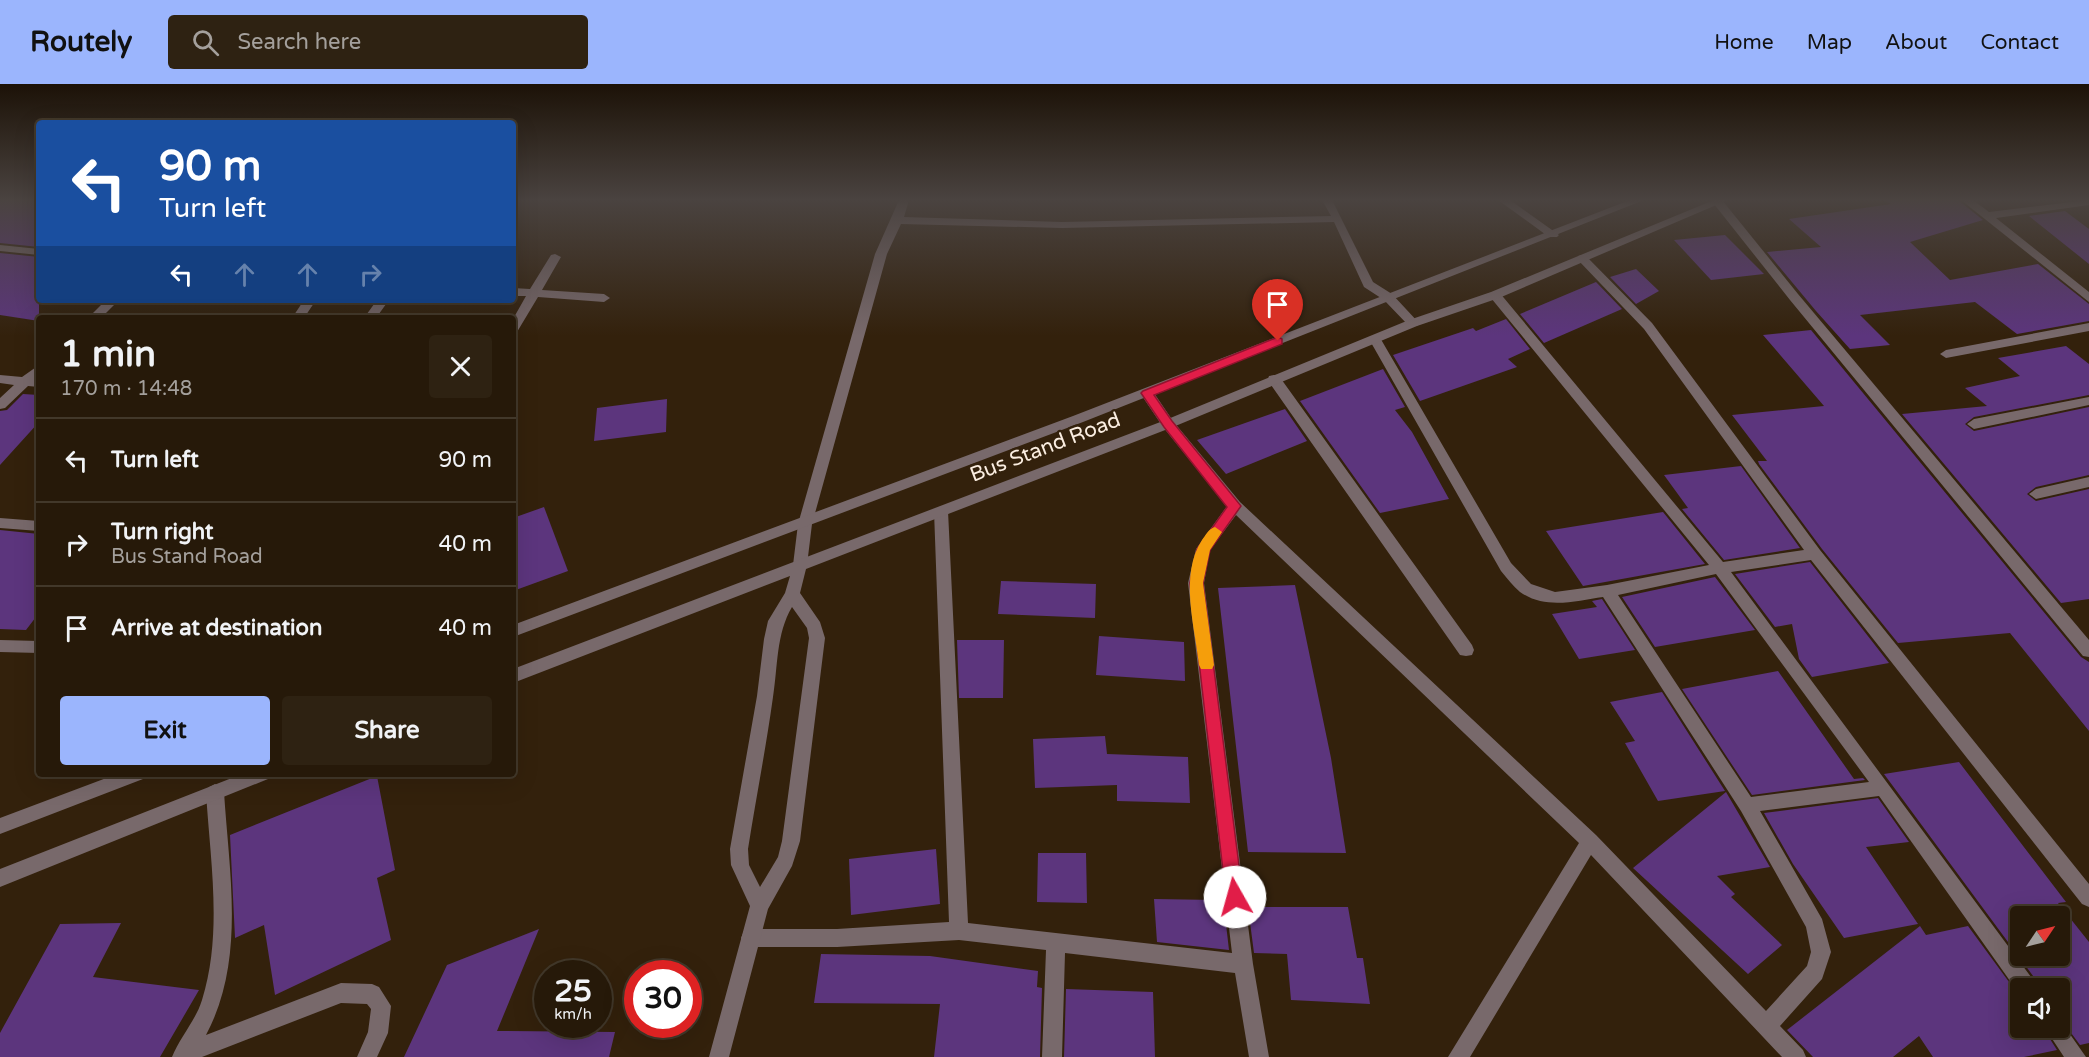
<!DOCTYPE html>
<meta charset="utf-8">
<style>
body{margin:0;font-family:"Varela Round",sans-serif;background:#2e2212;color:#f1f3f6;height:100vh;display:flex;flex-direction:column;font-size:22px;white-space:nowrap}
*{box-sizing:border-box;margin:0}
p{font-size:20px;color:#a4a09c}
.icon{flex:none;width:33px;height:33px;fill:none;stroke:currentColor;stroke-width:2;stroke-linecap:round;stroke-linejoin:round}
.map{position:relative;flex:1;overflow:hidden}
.sheet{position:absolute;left:36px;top:231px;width:480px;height:462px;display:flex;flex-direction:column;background:#261909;border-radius:6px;box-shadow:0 6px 24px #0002,0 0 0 2px #42382a}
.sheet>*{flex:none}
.top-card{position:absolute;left:36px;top:36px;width:480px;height:183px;border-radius:6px;box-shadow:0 6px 24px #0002,0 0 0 2px #42382a;background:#1a4fa0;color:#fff;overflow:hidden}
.needle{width:39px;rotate:55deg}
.tools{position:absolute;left:2010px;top:822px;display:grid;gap:12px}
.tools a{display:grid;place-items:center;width:60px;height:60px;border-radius:6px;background:#261909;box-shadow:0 6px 24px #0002,0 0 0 2px #42382a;font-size:30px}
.speed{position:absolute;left:534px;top:876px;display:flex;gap:12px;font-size:30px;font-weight:700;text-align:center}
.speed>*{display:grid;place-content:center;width:78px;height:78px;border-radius:50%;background:#261909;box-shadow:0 6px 24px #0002,0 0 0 2px #42382a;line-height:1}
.speed small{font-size:15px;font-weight:400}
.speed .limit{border:9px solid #d22;background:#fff;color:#111}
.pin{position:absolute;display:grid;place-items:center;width:51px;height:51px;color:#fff;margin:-62px -26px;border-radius:50% 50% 50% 0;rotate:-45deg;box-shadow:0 0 6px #0007}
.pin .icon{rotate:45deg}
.me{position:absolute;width:66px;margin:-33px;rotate:353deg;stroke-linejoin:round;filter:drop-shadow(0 0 4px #0008)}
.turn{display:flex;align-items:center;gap:21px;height:126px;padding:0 24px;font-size:27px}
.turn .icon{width:78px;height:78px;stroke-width:2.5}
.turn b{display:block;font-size:42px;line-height:51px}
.lanes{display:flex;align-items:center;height:57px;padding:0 24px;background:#0003;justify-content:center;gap:30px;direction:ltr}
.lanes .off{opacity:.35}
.round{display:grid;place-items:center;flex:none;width:63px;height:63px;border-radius:6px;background:#2e2212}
.head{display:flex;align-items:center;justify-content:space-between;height:102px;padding:0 24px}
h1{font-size:36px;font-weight:800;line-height:45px}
.button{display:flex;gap:12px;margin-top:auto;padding:12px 24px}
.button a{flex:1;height:69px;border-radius:6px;background:#9bb5fd;color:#111;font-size:24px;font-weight:800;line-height:69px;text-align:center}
.button a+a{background:#2e2212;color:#f1f3f6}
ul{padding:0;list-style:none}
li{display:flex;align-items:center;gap:18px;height:84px;padding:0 24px;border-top:2px solid #42382a}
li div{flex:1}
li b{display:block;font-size:22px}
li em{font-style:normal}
header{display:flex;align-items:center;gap:36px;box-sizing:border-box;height:84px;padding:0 30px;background:#9bb5fd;color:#111}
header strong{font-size:28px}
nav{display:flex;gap:33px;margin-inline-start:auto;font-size:21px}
.search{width:420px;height:54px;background:#2e2212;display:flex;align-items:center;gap:15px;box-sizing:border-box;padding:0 21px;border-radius:6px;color:#a4a09c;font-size:22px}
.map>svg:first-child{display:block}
.building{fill:#5c357d;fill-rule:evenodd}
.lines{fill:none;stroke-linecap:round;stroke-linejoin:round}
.minor{fill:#78696b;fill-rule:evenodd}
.tertiary{fill:#78696b;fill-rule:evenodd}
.route{fill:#e11d48;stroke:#92132f;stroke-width:1.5}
.slow{fill:#f59e0b}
.labels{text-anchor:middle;stroke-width:5;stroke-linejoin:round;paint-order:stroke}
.street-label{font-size:21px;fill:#fbeee1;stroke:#33210c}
</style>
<header>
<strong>Routely</strong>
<div class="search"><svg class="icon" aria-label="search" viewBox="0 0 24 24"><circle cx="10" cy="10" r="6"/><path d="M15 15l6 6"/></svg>Search here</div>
<nav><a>Home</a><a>Map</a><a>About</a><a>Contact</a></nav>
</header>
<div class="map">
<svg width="2089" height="973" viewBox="0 0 2089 973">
<rect width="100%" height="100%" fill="#33210c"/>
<path class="building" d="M0,116H39V163L0,159Z
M1884,116H1958L1983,136L1910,158L1950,196L2038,180L2089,220V237L2017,250L1975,218L1860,231L1890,261L1850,265L1816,227L1767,168L1821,163L1789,135L1891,120Z
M2065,127L2089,145V180L2029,132Z
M1725,151L1764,190L1711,196L1674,156Z
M0,169L39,173V237L0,231Z
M1636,185L1659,207L1636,220L1610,193Z
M1596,198L1622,225L1544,259L1520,230Z
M1506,235L1530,265L1508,275L1517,283L1420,317L1393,271L1473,244L1476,247Z
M1811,246L2081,573L2089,578V647L2010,549L1898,559L1822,465L1759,380L1758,377H1767L1732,331L1824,322L1763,251Z
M2066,262L2089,280V311L1974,333L1965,340L1974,347L2089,323V391L2036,403L2027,410L2036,417L2089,405V515L2061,519L1902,330L1987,322L1965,304L2020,292L1998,274Z
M1383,285L1405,323L1395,326L1412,348L1449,415L1380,429L1300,317Z
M23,310L39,311V338L0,381V327L7,326Z
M667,315L666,348L594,357L597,324Z
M1285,325L1307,357L1226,390L1197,356Z
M1741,382L1800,464L1724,476L1682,425L1688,424L1664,391Z
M544,423L568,487L513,507V434Z
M1663,428L1705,480L1583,502L1546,447Z
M0,446L39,450V529L26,546L0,545Z
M1810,478L1889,579L1812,593L1799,575L1792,540L1775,543L1735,490Z
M1715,493L1755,546L1655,563L1622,513Z
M1001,497L1096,500L1095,534L998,530Z
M1295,501L1331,674L1346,769L1248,768L1218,504Z
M1602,515L1635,566L1579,575L1552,530L1597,523L1592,517Z
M1099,552L1184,558L1185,597L1096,591Z
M957,556H1004L1003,614H959Z
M1778,587L1854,695L1863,694L1865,696L1752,711L1682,605Z
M1662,608L1725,707L1658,717L1625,659L1635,657L1610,618Z
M1105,652L1107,670L1188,673L1190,719L1117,717V701L1035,704L1033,655Z
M1959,678L2066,818L2058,819L2089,858V959L2080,961L2060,934V904H2039L2036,896L1884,690ZM2020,832H2060V872H2020Z
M377,692L395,786L377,794L391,856L275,911L264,841L235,854L230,751Z
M1726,708L1770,783L1717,792L1735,810L1731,813L1782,861L1748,890L1633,784Z
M1878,714L1909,758L1866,763L1918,840L1844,854L1793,780L1764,729Z
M936,765L940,820L851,831L849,775Z
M1038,769H1086L1087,819L1037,818Z
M1154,815L1216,816V823H1224L1229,866L1157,858Z
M1248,823H1348L1357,874H1363L1370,920L1291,916L1287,870L1254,869Z
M121,839L93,893L199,906L160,973H0V949L60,840Z
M1920,842L1926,851L1968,842L2020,913V944H2043L2057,966L2024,973H1933L1919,952L1893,973H1813L1787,946Z
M539,845L497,947L615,948L609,973H404L447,881Z
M821,870L930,872L1038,887L1037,903L1042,904L1040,973H934L940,920L814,919Z
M1066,905L1153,908L1155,973H1064Z"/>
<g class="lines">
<path class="minor" d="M899,116H909L904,133L1062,138L1331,132L1322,116H1332L1373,198L1392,210L1419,239L1417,242H1409L1384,216L1364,203L1334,138L1062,144L901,140L887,170L812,440L807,481L805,485H795L793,481L798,440L875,170Z
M1498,116H1510L1559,151L1557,153H1549Z
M1714,116H1722L1798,210L2089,556V573L2083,572L1790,216L1714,120Z
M1961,116H1973L1989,128L2089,116V121L1996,134L2089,208V218Z
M0,161L39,165V171L0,167Z
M555,170L561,173L542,206L604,210L610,214L604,218L538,213L517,248L513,249V235L526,212H513V204L530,205L551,171Z
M1582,171L1586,172L1652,239L1820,466L2089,800V823L2082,820L1811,476L1731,488L2034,897L2037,904H2020V911L1879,712L1760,727L1822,835L1831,868L1822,895L1780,942L1803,966L1806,973H1782L1591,771L1470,973H1448L1579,759L1236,431L1210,466L1204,499L1253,880L1269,973H1249L1235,889L1065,869L1062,973H1042L1046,866L959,856L837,863H751L744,861L741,854L744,847L751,845H837L949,838L934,427L941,422L948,427L968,839L1232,869L1188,499L1196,465L1227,422L1163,343L1140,309L1147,305L1152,306L1173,337L1240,418L1596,751L1766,927L1807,882L1811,868L1806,843L1741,727L1603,513C1576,517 1545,526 1520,508C1513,502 1507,494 1501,487L1369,255L1375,251L1379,252L1511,479L1531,500L1555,508L1607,501L1709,481L1491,214L1489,211L1495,207L1499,208L1723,478L1804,466L1644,245L1578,176V172ZM1716,490L1869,698L1751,713L1618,511Z
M106,216H119L101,234H88Z
M304,216H316L304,234H292Z
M377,216H389L376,234H364Z
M2089,239V247L1946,274L1940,270L1946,266Z
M39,281V292L37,294L39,295V303L28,302L5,324L0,325V314L14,301L0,299V291L22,293Z
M1274,291L1279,292L1472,561L1474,566L1472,571L1466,572L1460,571L1269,298L1268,295L1269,292Z
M2089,313V321L1974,345L1967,340L1974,335Z
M2089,393V403L2036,415L2029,410L2036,405Z
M0,434L39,437V447L0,444Z
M0,556L39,557V569L0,568Z
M215,700L221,703L224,708C229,789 246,876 206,951L341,899L372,900L379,903L391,922L388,949L377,973H357L368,948L371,925L367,920L341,919L202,973H172C180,953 196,936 202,916C223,849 210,776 206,708L209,703Z
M2060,936L2086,973H2064L2045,944H2060Z"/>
<path class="tertiary" d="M1630,116H1644L1083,338L513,553V541L1073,332Z
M1714,116H1728L1499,214L1417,242L1173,343L806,485L800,509L820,538L825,554L800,757L792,782L768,825L729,973H709L750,822L731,781L730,765L757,612L764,555L768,537L785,509L790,492L513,599V585L1163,337L1409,236L1491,208ZM792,523L807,544L809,554L782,757L778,773L760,803L749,781L748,765C756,714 766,664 773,613C778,582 776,550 792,523Z
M117,690H146L143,695L0,750V734Z
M242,690H271L268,695L0,803V785Z"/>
</g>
<linearGradient id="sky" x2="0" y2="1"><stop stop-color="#1c1207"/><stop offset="0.46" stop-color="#4a4340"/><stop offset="1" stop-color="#4a4340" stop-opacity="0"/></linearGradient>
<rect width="2089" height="252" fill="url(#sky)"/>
<path class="route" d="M1278,253L1282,255V260L1154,311L1172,337L1241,422L1210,466L1203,499L1243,813L1241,819L1235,821L1229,819L1226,813L1190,499L1197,465L1227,423L1164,343L1141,309L1143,307Z"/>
<path class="slow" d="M1215,443L1222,448L1210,466L1203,499L1214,581L1212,585H1201L1199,581C1195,543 1179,491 1202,456C1206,451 1208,445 1215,443Z"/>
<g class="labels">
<g class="street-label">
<text transform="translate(1045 363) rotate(-21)" y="7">Bus Stand Road</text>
</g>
</g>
</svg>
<div class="tools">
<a><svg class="needle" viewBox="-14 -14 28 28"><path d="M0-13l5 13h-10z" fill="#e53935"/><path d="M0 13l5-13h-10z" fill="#a4a09c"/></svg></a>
<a><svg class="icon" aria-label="sound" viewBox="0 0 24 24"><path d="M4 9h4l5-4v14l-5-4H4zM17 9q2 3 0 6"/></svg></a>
</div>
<div class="speed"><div>25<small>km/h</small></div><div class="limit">30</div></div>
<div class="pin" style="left:1278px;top:257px;background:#d93025"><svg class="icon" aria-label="arrive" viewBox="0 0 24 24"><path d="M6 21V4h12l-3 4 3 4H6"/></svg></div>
<svg class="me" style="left:1235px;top:813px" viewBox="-20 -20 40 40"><circle r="19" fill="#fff"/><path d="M0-13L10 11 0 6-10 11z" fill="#e11d48"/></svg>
<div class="top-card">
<div class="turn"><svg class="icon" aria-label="left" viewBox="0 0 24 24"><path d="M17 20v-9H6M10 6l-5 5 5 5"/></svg><div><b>90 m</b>Turn left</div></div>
<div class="lanes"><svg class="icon" aria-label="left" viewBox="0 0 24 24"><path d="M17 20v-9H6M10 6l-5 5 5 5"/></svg><svg class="icon off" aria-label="ahead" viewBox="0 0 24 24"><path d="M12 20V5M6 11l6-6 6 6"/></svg><svg class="icon off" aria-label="ahead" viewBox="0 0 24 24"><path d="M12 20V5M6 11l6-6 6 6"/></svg><svg class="icon off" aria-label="right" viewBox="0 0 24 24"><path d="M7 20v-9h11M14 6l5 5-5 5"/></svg></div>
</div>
<section class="sheet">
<div class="head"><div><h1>1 min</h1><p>170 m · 14:48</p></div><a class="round"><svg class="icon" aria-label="close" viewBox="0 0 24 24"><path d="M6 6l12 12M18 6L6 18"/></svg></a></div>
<ul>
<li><svg class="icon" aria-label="left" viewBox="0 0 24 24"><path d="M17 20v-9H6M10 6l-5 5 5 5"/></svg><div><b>Turn left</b></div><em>90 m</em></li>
<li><svg class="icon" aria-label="right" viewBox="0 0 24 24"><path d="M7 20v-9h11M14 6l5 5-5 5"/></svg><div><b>Turn right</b><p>Bus Stand Road</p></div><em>40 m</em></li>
<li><svg class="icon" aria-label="arrive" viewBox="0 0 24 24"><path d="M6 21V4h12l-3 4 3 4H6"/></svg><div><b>Arrive at destination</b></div><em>40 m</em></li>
</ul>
<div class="button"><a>Exit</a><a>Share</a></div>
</section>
</div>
